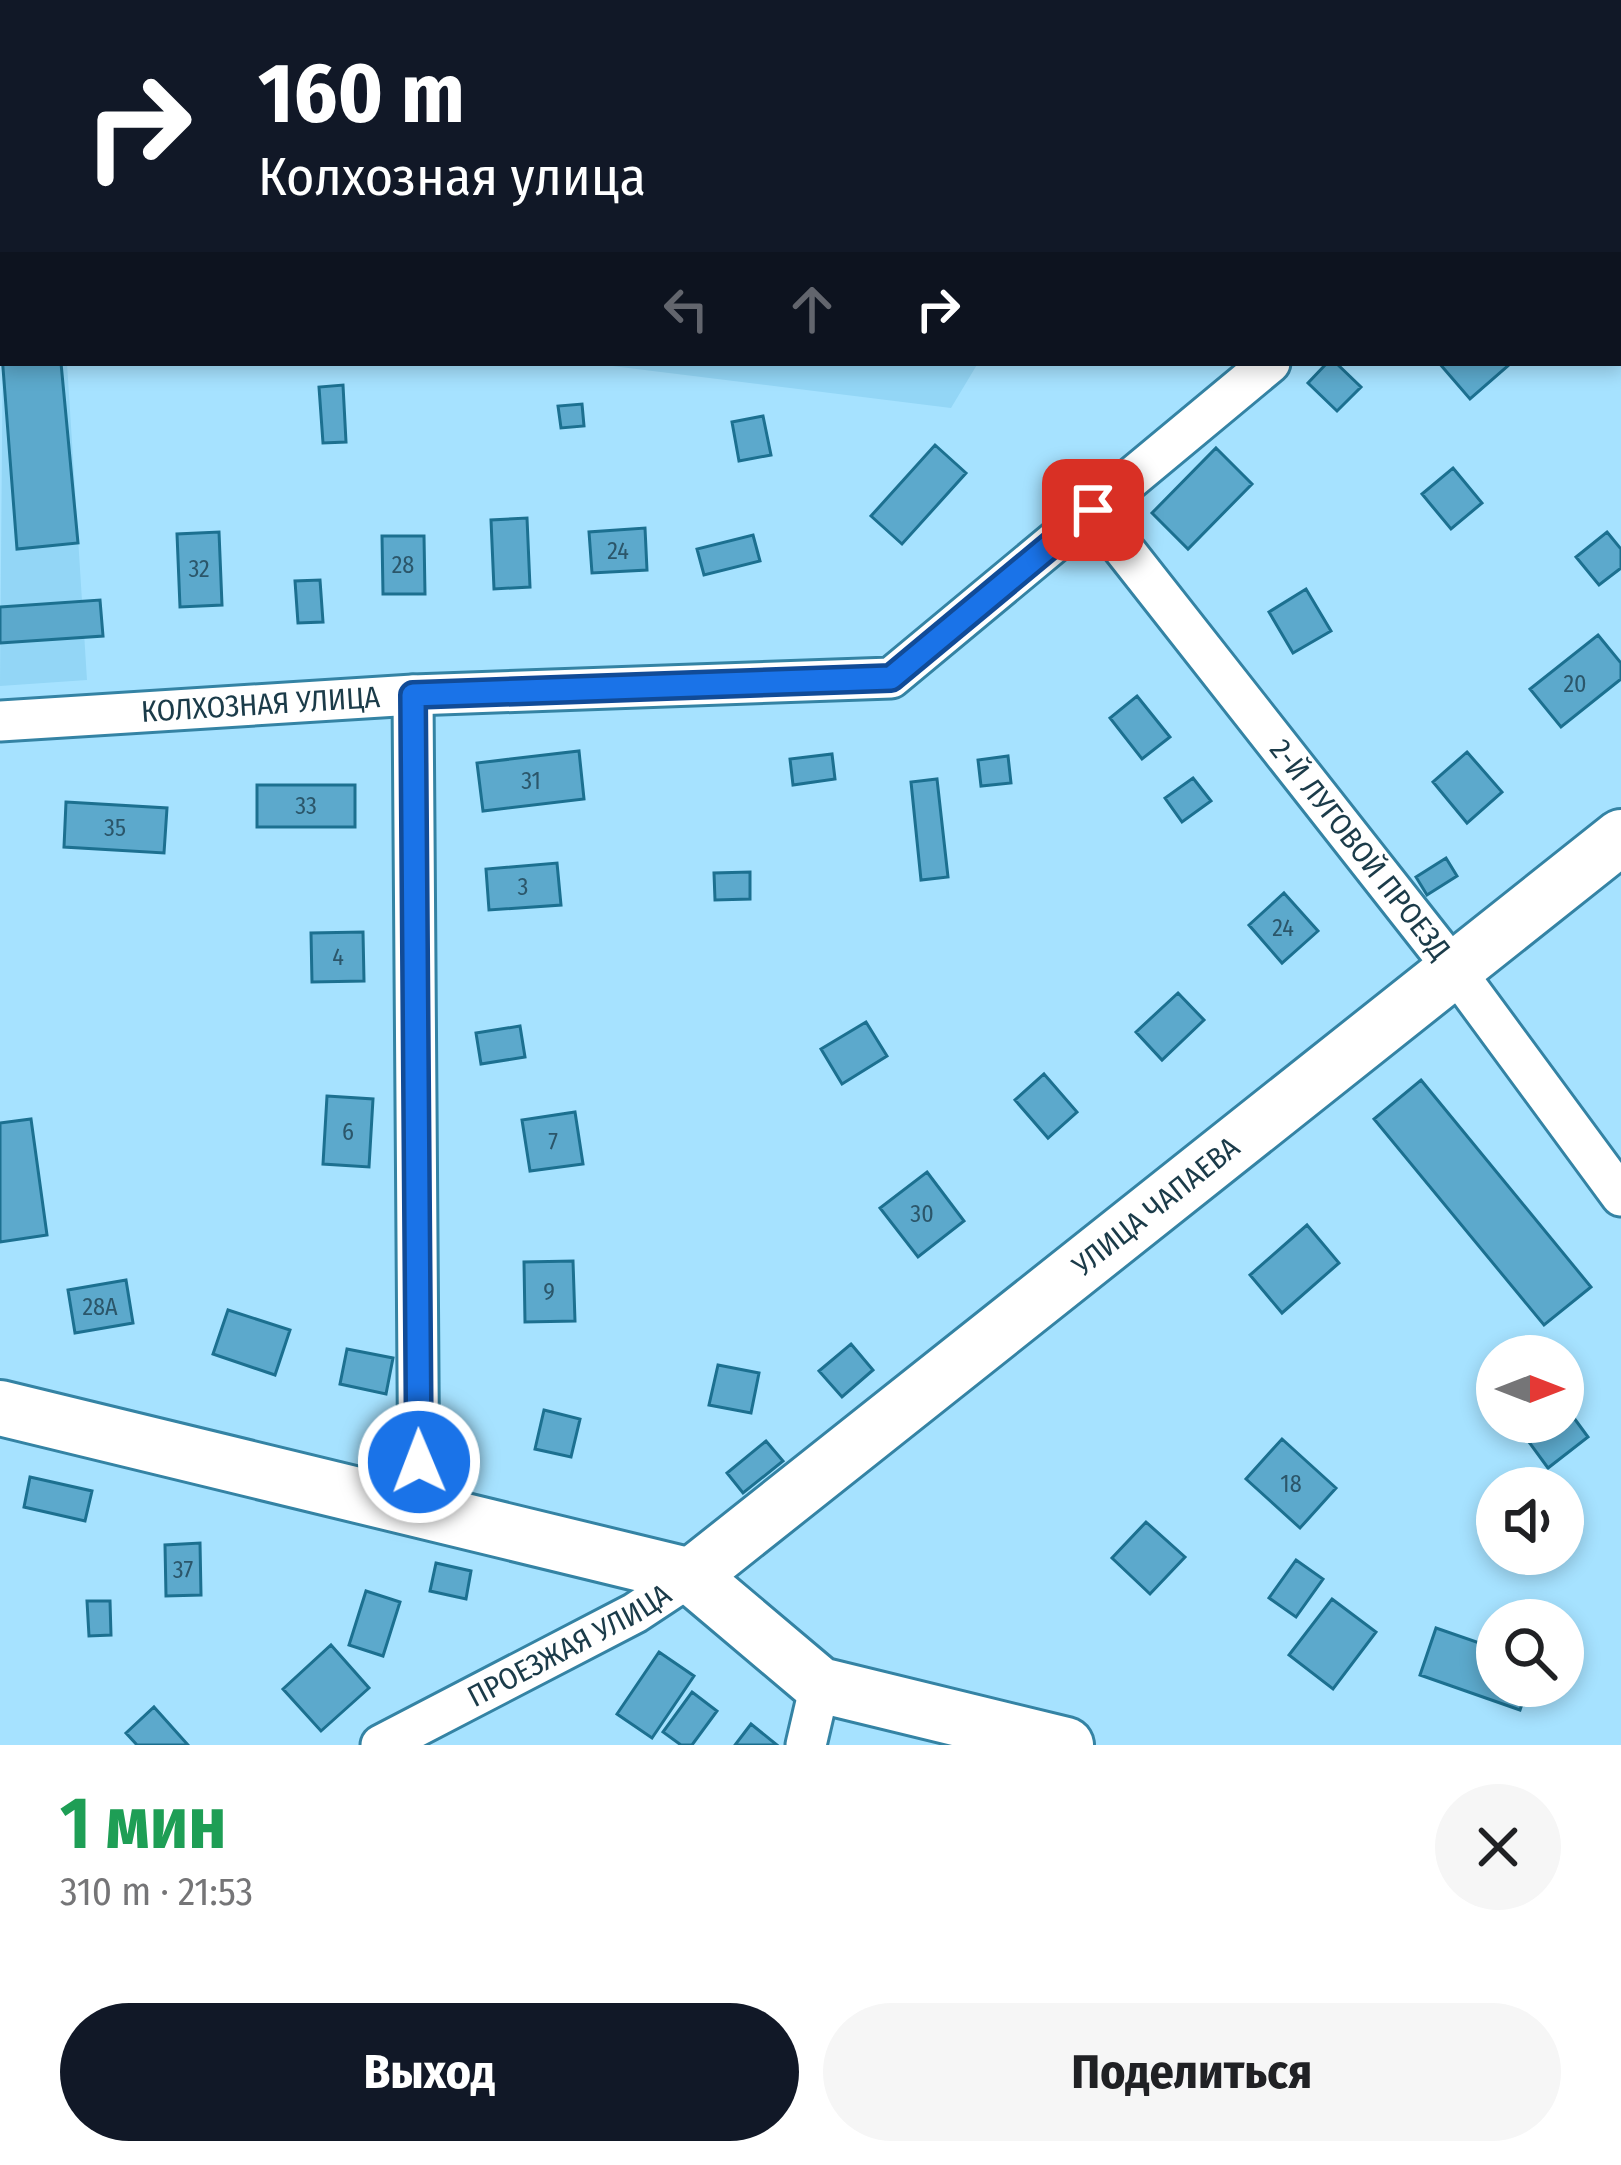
<!DOCTYPE html>
<html lang="ru">
<meta charset="utf-8">
<style>
body{margin:0;font-family:"Fira Sans Condensed",sans-serif;background:#f6f6f6;color:#202124;height:100vh;display:flex;flex-direction:column;font-size:45px;white-space:nowrap}
*{box-sizing:border-box;margin:0}
p{font-size:39px;color:#757577}
.icon{flex:none;width:66px;height:66px;fill:none;stroke:currentColor;stroke-width:2;stroke-linecap:round;stroke-linejoin:round}
.map{position:relative;height:1745px;overflow:hidden}
.drawer{display:flex;flex-direction:column;background:#fff;flex:1}
.drawer>*{flex:none}
.guide{position:absolute;left:0px;top:0px;width:1623px;height:366px;box-shadow:0 6px 18px #0003;background:#111827;color:#fff;overflow:hidden}
.needle{width:78px;rotate:90deg}
.controls{position:absolute;left:1476px;top:1335px;display:grid;gap:24px}
.controls a{display:grid;place-items:center;width:108px;height:108px;border-radius:50%;background:#fff;box-shadow:0 6px 18px #0003;font-size:60px}
.pin{position:absolute;display:grid;place-items:center;width:102px;height:102px;color:#fff;margin:-51px;border-radius:24px;box-shadow:0 6px 18px #0006}
.me{position:absolute;width:132px;margin:-66px;rotate:359deg;stroke-linejoin:round;filter:drop-shadow(0 0 9px #0008)}
.turn{display:flex;align-items:center;gap:42px;height:252px;padding:0 60px;font-size:54px}
.turn .icon{width:156px;height:156px;stroke-width:2.5}
.turn b{display:block;font-size:84px;line-height:102px}
.lanes{display:flex;align-items:center;height:114px;padding:0 60px;background:#0003;justify-content:center;gap:60px;direction:ltr}
.lanes .off{opacity:.35}
.round{display:grid;place-items:center;flex:none;width:126px;height:126px;border-radius:63px;background:#f6f6f6}
.head{display:flex;align-items:center;justify-content:space-between;height:204px;padding:0 60px}
h1{font-size:72px;font-weight:700;line-height:90px;color:#1e9e55}
.action{display:flex;gap:24px;margin-top:auto;padding:24px 60px}
.action a{flex:1;height:138px;border-radius:72px;background:#111827;color:#fff;font-size:48px;font-weight:700;line-height:138px;text-align:center}
.action a+a{background:#f6f6f6;color:#202124}
.map>svg:first-child{display:block}
.built{fill:#93d6f6}
.building{fill:#5ca9cc;stroke:#1c7090;stroke-width:3}
.lines{fill:none;stroke-linecap:round;stroke-linejoin:round}
.lane-casing{stroke:#3483a4;stroke-width:24}
.street-casing{stroke:#3483a4;stroke-width:45}
.secondary-casing{stroke:#3483a4;stroke-width:60}
.path{stroke:#6391a7;stroke-width:6;stroke-dasharray:9 9;stroke-linecap:butt}
.lane{stroke:#fff;stroke-width:18}
.street{stroke:#fff;stroke-width:39}
.secondary{stroke:#fff;stroke-width:54}
.route-casing{stroke:#114b97;stroke-width:30}
.route{stroke:#1a73e8;stroke-width:21}
.labels{text-anchor:middle;stroke-width:10;stroke-linejoin:round;paint-order:stroke}
.number-label{font-size:24px;fill:#2b566a}
.street-label{font-size:30px;fill:#1b3b49;stroke:#a6e2ff}
</style>
<div class="map">
<svg width="1621" height="1745" viewBox="0 0 1621 1745">
<rect width="100%" height="100%" fill="#a6e2ff"/>
<path class="built" d="M3,315V363H67L87,680L0,686Z
M588,363H978L951,408Z"/>
<path class="building" d="M0,329L3,363H61L78,543L17,549Z
M1327,363H1336L1361,387L1337,411L1308,383Z
M1439,363H1508L1509,365L1470,399Z
M343,385L346,442L323,443L319,387Z
M582,404L584,426L561,428L558,406Z
M763,416L771,455L739,461L732,422Z
M935,445L966,473L902,544L871,516Z
M1216,448L1252,484L1188,549L1152,513Z
M1453,468L1482,503L1451,529L1422,494Z
M527,518L530,587L494,589L491,520Z
M645,528L647,570L592,573L589,532Z
M219,532L222,605L180,607L177,534Z
M1607,532L1621,549V568L1599,585L1576,557Z
M753,535L760,561L704,575L697,549Z
M382,536H424L425,594H383Z
M320,580L323,622L298,623L295,581Z
M1306,589L1331,631L1293,653L1269,612Z
M100,600L103,636L0,643V607Z
M1598,635L1621,663V679L1561,727L1530,689Z
M1137,696L1170,737L1142,759L1110,718Z
M579,751L584,799L483,811L477,763Z
M1467,752L1502,792L1467,823L1433,782Z
M832,754L835,779L793,785L790,759Z
M1008,756L1011,783L981,786L978,760Z
M1193,778L1211,801L1182,822L1165,798Z
M937,779L948,877L921,880L911,782Z
M257,785H355V827H257Z
M66,802L167,808L164,853L64,847Z
M1446,858L1457,876L1427,895L1416,877Z
M557,863L561,905L489,910L486,869Z
M750,872V899L715,900L714,873Z
M1284,893L1318,931L1282,963L1249,925Z
M363,932L364,981L312,982L311,933Z
M1178,993L1204,1020L1162,1060L1136,1032Z
M866,1022L887,1056L842,1084L821,1049Z
M520,1026L525,1057L481,1064L476,1033Z
M1044,1074L1077,1112L1048,1138L1015,1100Z
M1421,1080L1591,1287L1544,1325L1374,1119Z
M327,1096L373,1099L369,1167L323,1164Z
M575,1112L583,1164L530,1171L522,1120Z
M31,1119L47,1235L0,1242V1123Z
M927,1172L964,1221L918,1257L880,1208Z
M1307,1225L1339,1263L1282,1313L1250,1275Z
M573,1261L575,1321L525,1322L524,1262Z
M126,1280L133,1323L75,1333L68,1290Z
M228,1310L290,1330L275,1375L213,1354Z
M851,1344L873,1370L842,1397L819,1371Z
M347,1349L393,1358L386,1394L340,1384Z
M718,1365L759,1373L751,1413L709,1405Z
M1563,1403L1588,1437L1548,1468L1515,1423L1563,1422Z
M544,1410L580,1419L571,1457L535,1449Z
M1282,1439L1336,1488L1300,1528L1246,1479Z
M766,1441L783,1461L743,1493L727,1473Z
M30,1477L92,1491L85,1521L24,1507Z
M1146,1522L1185,1557L1150,1594L1112,1558Z
M200,1543L201,1595L166,1596L165,1545Z
M1296,1560L1323,1579L1296,1617L1269,1598Z
M436,1563L471,1571L466,1599L430,1591Z
M366,1591L400,1602L383,1656L349,1645Z
M1332,1599L1376,1632L1333,1689L1289,1655Z
M87,1601H110L111,1635L89,1636Z
M1436,1628L1497,1649V1686H1528L1520,1710L1420,1675Z
M331,1645L369,1688L321,1731L283,1689Z
M659,1652L694,1676L652,1738L617,1714Z
M692,1692L717,1711L692,1745H681L663,1732Z
M154,1707L188,1745H137L126,1733Z
M751,1724L777,1745H735Z"/>
<g class="lines">
<defs>
<path id="lane" d="M400,0L401,3
M254,3L257,0
M0,197L3,196"/>
<g id="street">
<path d="M1620,72L1621,71"/>
<path id="s1" d="M1093,510L1454,969L1621,1196"/>
<path d="M413,695L419,1510"/>
<path id="s2" d="M0,721L413,695L891,678L1270,363"/>
<path id="s3" d="M381,1745L635,1613L691,1576"/>
<path d="M806,1745L820,1685"/>
</g>
<g id="secondary">
<path d="M0,1408L691,1576L820,1685L1066,1745"/>
<path id="s4" d="M691,1576L1621,837"/>
</g>
</defs>
<use href="#lane" class="lane-casing"/>
<use href="#street" class="street-casing"/>
<use href="#secondary" class="secondary-casing"/>
<path class="path" d="M1178,3L1181,0
M0,259H3"/>
<use href="#lane" class="lane"/>
<use href="#street" class="street"/>
<use href="#secondary" class="secondary"/>
</g>
<g class="lines">
<defs>
<path id="route" d="M419,1462L413,695L891,678L1093,510"/>
</defs>
<use href="#route" class="route-casing"/>
<use href="#route" class="route"/>
</g>
<g class="labels">
<g class="number-label">
<text x="618" y="559">24</text>
<text x="403" y="573">28</text>
<text x="199" y="577">32</text>
<text x="1575" y="692">20</text>
<text x="531" y="789">31</text>
<text x="306" y="814">33</text>
<text x="115" y="836">35</text>
<text x="523" y="895">3</text>
<text x="1283" y="936">24</text>
<text x="338" y="965">4</text>
<text x="348" y="1140">6</text>
<text x="553" y="1150">7</text>
<text x="922" y="1222">30</text>
<text x="549" y="1300">9</text>
<text x="100" y="1315">28А</text>
<text x="1291" y="1492">18</text>
<text x="183" y="1578">37</text>
</g>
<g class="street-label">
<text dy="10" stroke="none"><textPath href="#s2" startOffset="261">КОЛХОЗНАЯ УЛИЦА</textPath></text>
<text dy="10" stroke="none"><textPath href="#s1" startOffset="432">2-Й ЛУГОВОЙ ПРОЕЗД</textPath></text>
<text dy="10" stroke="none"><textPath href="#s4" startOffset="594">УЛИЦА ЧАПАЕВА</textPath></text>
<text dy="10" stroke="none"><textPath href="#s3" startOffset="213">ПРОЕЗЖАЯ УЛИЦА</textPath></text>
</g>
</g>
</svg>
<div class="controls">
<a><svg class="needle" viewBox="-14 -14 28 28"><path d="M0-13l5 13h-10z" fill="#e53935"/><path d="M0 13l5-13h-10z" fill="#757577"/></svg></a>
<a><svg class="icon" aria-label="sound" viewBox="0 0 24 24"><path d="M4 9h4l5-4v14l-5-4H4zM17 9q2 3 0 6"/></svg></a>
<a><svg class="icon" aria-label="search" viewBox="0 0 24 24"><circle cx="10" cy="10" r="6"/><path d="M15 15l6 6"/></svg></a>
</div>
<div class="pin" style="left:1093px;top:510px;background:#d93025"><svg class="icon" aria-label="arrive" viewBox="0 0 24 24"><path d="M6 21V4h12l-3 4 3 4H6"/></svg></div>
<svg class="me" style="left:419px;top:1462px" viewBox="-20 -20 40 40"><circle r="17" fill="#1a73e8" stroke="#fff" stroke-width="3"/><path d="M0-11L8 9 0 5-8 9z" fill="#fff"/></svg>
<div class="guide">
<div class="turn"><svg class="icon" aria-label="right" viewBox="0 0 24 24"><path d="M7 20v-9h11M14 6l5 5-5 5"/></svg><div><b>160 m</b>Колхозная улица</div></div>
<div class="lanes"><svg class="icon off" aria-label="left" viewBox="0 0 24 24"><path d="M17 20v-9H6M10 6l-5 5 5 5"/></svg><svg class="icon off" aria-label="ahead" viewBox="0 0 24 24"><path d="M12 20V5M6 11l6-6 6 6"/></svg><svg class="icon" aria-label="right" viewBox="0 0 24 24"><path d="M7 20v-9h11M14 6l5 5-5 5"/></svg></div>
</div>
</div>
<section class="drawer">
<div class="head"><div><h1>1 мин</h1><p>310 m · 21:53</p></div><a class="round"><svg class="icon" aria-label="close" viewBox="0 0 24 24"><path d="M6 6l12 12M18 6L6 18"/></svg></a></div>
<div class="action"><a>Выход</a><a>Поделиться</a></div>
</section>
